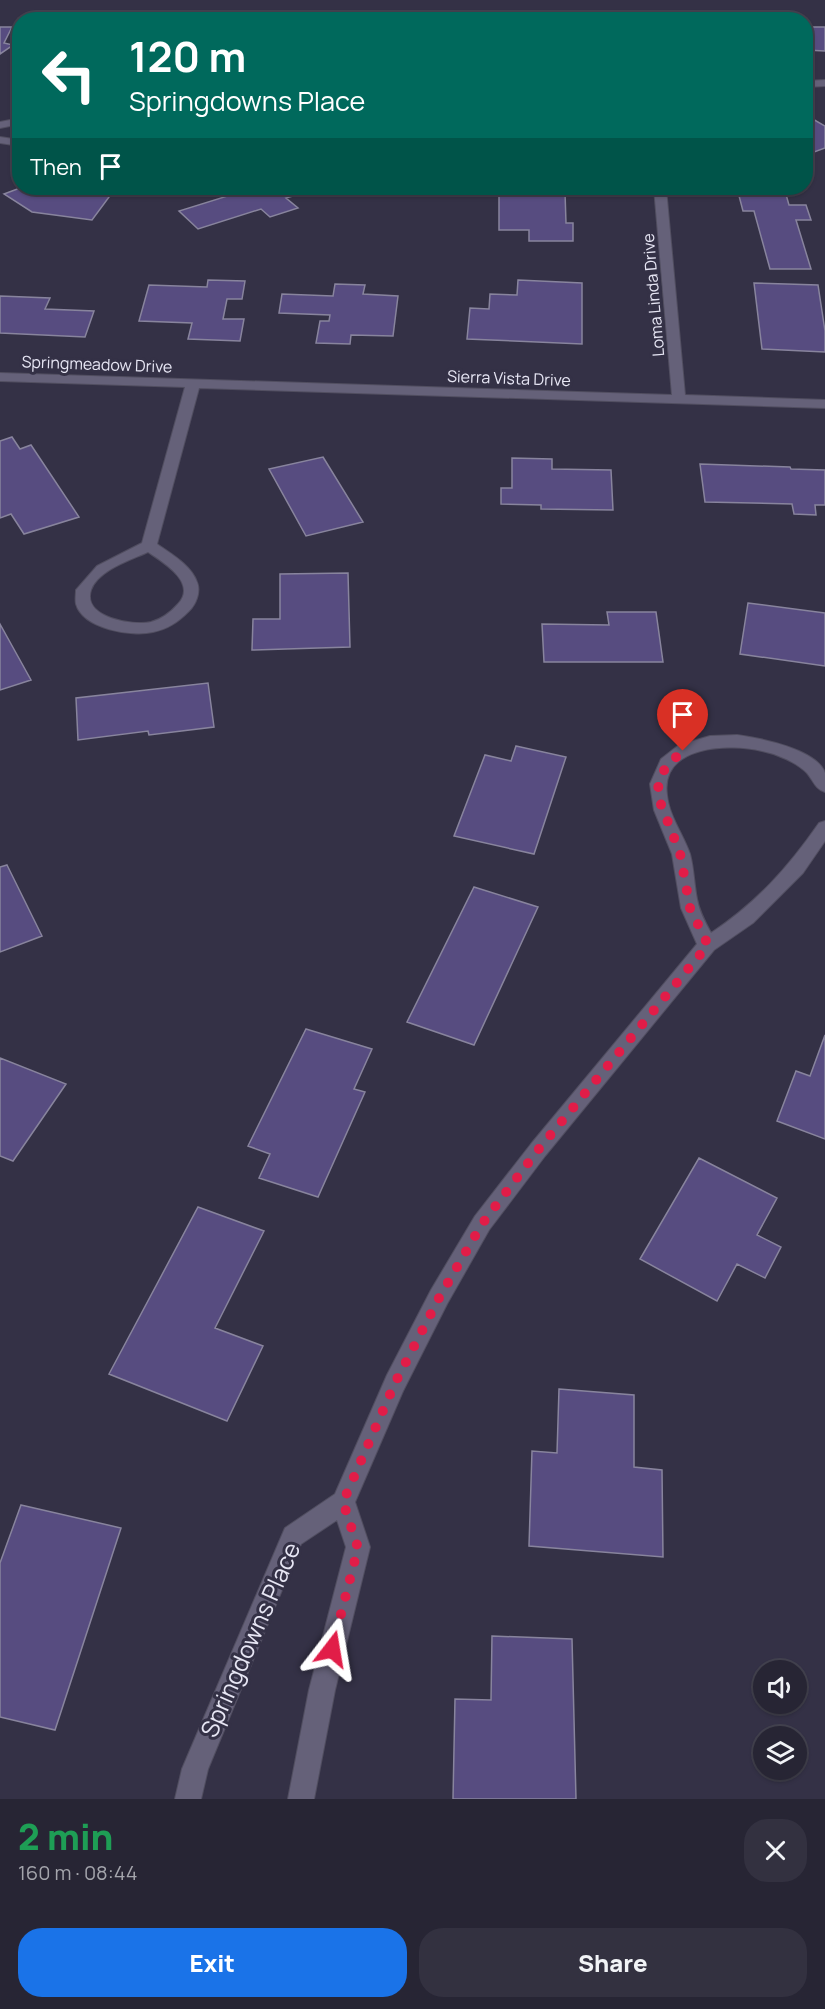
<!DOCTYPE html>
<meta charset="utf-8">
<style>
body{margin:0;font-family:Manrope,sans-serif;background:#333140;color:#f1f3f6;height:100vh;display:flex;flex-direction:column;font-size:22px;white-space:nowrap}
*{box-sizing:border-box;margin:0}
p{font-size:20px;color:#a4a5ac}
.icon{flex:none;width:33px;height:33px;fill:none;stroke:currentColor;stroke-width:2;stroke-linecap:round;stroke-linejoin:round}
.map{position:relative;height:1799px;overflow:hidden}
.sheet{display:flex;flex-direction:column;background:#272534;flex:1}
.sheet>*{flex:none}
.hud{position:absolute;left:12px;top:12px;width:801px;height:183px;border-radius:24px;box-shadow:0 2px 4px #0004,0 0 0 2px #43424f;background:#00695c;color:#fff;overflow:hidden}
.tools{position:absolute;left:753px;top:1660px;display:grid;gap:12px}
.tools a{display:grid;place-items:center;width:54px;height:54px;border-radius:50%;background:#272534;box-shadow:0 2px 4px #0004,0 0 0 2px #43424f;font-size:30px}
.pin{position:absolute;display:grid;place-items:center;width:51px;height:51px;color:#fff;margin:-62px -26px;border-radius:50% 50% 50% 0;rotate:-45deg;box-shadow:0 0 6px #0007}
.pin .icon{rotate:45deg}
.me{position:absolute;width:66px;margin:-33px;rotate:14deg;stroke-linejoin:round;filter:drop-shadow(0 0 4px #0008)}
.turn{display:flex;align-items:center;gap:21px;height:126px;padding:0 18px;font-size:27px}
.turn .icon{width:78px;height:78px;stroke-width:2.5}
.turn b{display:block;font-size:42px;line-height:51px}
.then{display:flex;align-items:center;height:57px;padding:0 18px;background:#0003;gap:12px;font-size:22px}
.round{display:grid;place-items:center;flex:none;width:63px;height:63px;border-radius:24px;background:#333140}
.summary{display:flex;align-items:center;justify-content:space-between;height:102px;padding:0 18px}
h1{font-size:36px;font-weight:800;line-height:45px;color:#1e9e55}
.button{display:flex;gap:12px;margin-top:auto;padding:12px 18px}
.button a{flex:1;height:69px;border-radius:24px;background:#1a73e8;color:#fff;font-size:24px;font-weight:800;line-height:69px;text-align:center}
.button a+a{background:#333140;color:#f1f3f6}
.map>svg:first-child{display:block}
.building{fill:#574c80;stroke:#88849d;stroke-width:1.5}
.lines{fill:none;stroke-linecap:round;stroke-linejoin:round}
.minor-casing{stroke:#514e60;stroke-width:2}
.minor{fill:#656179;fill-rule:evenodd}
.route{stroke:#e11d48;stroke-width:10;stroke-dasharray:0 18}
.labels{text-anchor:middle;stroke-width:6;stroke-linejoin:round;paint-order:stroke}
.far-street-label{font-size:16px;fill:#e7e6f4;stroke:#343146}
.near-street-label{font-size:24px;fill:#e7e6f4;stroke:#343146}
</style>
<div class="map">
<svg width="825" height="1799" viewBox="0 0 825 1799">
<rect width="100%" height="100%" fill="#343146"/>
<path class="building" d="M0,27H12L4,43L13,45L0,54Z
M806,27H825V51L806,50Z
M811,118L825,126V148L806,155V120Z
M20,188H53L71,192L75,188L115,189L92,220L32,212L4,194Z
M245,188H316L317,189L286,198L298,208L270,217L261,209L198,229L179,211L247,190Z
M499,191L565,192L566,223H573V241H529V230H499Z
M785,191L789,205H806L811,220H796L811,269H770L754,211H743L738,192Z
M208,280L245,281L242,299H227L223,319H244L240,341L188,339L192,323L139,321L149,285L207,287Z
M518,280L582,283V344L467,339L470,308L489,309L490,294L517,295Z
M754,283L818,285L825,331V352L762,349Z
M335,284L365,285L363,294L398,296L393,336L351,335L350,344L316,343L320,321H329L330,315L279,313L282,294L333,296Z
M0,296L50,298L45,309L94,311L85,337L0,333Z
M12,437L20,449L31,445L79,517L24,534L11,514L0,518V441Z
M323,457L363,522L306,536L269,469Z
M512,458L552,459V469L611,470L613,510L541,509V505L501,504V488H512Z
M700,464L790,467L791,469L825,470V505H815L816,515L794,514L792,504L705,502Z
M348,573L350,647L252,650L253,619H280V574Z
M748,603L825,613V666L740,654Z
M607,612H656L663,662H544L542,624L609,625Z
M0,624L31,680L0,690Z
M208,683L214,727L149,735L148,731L78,740L76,698Z
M516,746L566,757L534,854L454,836L485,755L511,761Z
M7,865L42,936L0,952V867Z
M474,887L538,907L474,1045L407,1022Z
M306,1029L372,1049L354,1089L365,1092L318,1197L259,1178L270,1154L248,1146Z
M825,1035V1139L777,1121L796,1071L810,1076Z
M0,1058L66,1084L13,1161L0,1156Z
M699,1158L777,1198L757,1235L781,1247L765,1278L737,1264L717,1301L640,1259Z
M198,1207L264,1231L215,1328L263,1346L227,1421L109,1374Z
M559,1389L634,1395V1467L662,1470L663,1557L529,1546L532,1451L557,1453Z
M21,1505L121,1528L55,1730L0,1717V1563Z
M492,1636L572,1639L576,1799H453L455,1699L491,1700Z"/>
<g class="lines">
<defs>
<path id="minor" d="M825,80V86L806,87V81Z
M20,118V124L0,128V122Z
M0,137L20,140V146L0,143Z
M654,188H666L685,395L825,400V408L199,388L157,544C171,554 191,565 197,582C201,592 196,604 189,611C178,622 168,629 153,632C132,637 83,629 76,604C75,600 76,594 76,590L97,566L142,543L185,387L0,381V373L672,395ZM148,552C163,562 198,583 178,604C170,613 162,619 151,622C133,626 82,618 91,590C98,570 131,560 148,552Z
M737,735C759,738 817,749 825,773C825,778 825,787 825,792C815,789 813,780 807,773C796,762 777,754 762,751C730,743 660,745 667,795C669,816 683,834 690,854C694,869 694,884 697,899C699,911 705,922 711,933C756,903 788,868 819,823L825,821V841L803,873L753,923L714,950L545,1156L489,1230L447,1304L403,1391L355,1502L370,1547L335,1690L314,1799H288L309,1690L346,1547L337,1520L301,1544L208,1769L201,1799H175L182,1769L285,1528L335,1494L387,1375L431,1290L475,1216L531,1144L697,944L681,908L672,854L654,810L650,784L661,759L679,745L710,736Z"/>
</defs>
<use href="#minor" class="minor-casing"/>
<use href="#minor" class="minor"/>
</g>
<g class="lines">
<path class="route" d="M332,1649L358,1548L343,1502L395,1383L439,1298L482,1224L538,1150L708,945L690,908L680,853L660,802L658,784L666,766L683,751"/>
</g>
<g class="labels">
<g class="far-street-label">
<text transform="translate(653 295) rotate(-95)" y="6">Loma Linda Drive</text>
<text transform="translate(97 364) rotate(2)" y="6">Springmeadow Drive</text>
<text transform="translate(509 378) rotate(2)" y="6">Sierra Vista Drive</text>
</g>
<g class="near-street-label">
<text transform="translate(251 1640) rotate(-66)" y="8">Springdowns Place</text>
</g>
</g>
</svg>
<div class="tools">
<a><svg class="icon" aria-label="sound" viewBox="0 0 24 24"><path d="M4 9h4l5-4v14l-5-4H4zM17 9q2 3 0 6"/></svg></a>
<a><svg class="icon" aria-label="layers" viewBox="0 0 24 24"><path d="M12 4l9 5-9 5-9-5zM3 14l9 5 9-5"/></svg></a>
</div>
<div class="pin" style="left:683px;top:751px;background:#d93025"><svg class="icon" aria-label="arrive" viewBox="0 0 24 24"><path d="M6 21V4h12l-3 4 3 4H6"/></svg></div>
<svg class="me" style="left:332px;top:1649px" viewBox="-20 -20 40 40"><path d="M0-17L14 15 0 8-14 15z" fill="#e11d48" stroke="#fff" stroke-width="4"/></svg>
<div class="hud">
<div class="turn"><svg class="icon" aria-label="left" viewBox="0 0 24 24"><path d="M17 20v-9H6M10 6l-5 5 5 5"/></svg><div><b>120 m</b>Springdowns Place</div></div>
<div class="then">Then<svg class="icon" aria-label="arrive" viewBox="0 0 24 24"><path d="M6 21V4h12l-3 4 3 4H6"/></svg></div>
</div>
</div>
<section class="sheet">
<div class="summary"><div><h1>2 min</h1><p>160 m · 08:44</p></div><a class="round"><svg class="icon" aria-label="close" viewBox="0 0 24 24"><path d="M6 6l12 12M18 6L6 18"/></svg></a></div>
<div class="button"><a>Exit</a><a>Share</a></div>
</section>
